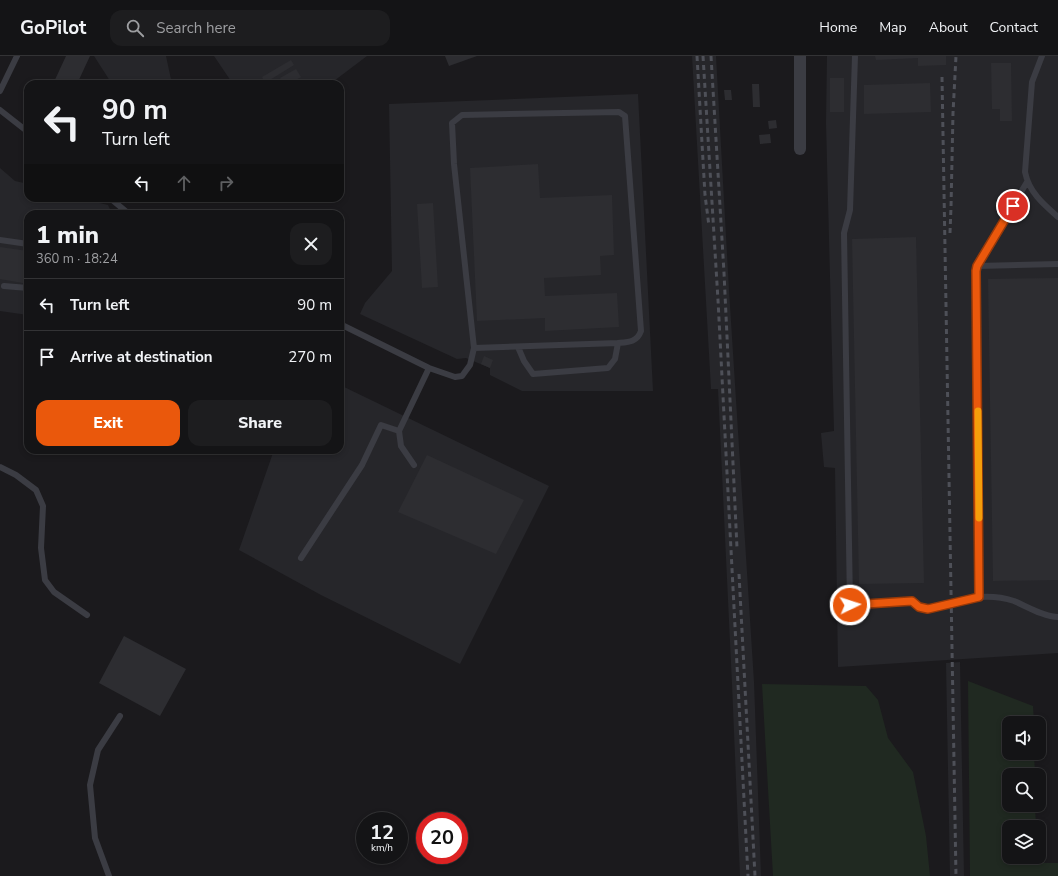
<!DOCTYPE html>
<meta charset="utf-8">
<style>
body{margin:0;font-family:"Nunito Sans",sans-serif;background:#1d1d1f;color:#f1f3f6;height:100vh;display:flex;flex-direction:column;font-size:15px;white-space:nowrap}
*{box-sizing:border-box;margin:0}
p{font-size:13px;color:#9d9ea1}
.icon{flex:none;width:22px;height:22px;fill:none;stroke:currentColor;stroke-width:2;stroke-linecap:round;stroke-linejoin:round}
.map{position:relative;flex:1;overflow:hidden}
.details{position:absolute;left:24px;top:154px;width:320px;height:244px;display:flex;flex-direction:column;background:#141416;border-radius:12px;box-shadow:0 2px 6px #0003,0 0 0 1px #333335}
.details>*{flex:none}
.banner{position:absolute;left:24px;top:24px;width:320px;height:122px;border-radius:12px;box-shadow:0 2px 6px #0003,0 0 0 1px #333335;background:#141416;color:#f1f3f6;overflow:hidden}
.tools{position:absolute;left:1002px;top:660px;display:grid;gap:8px}
.tools a{display:grid;place-items:center;width:44px;height:44px;border-radius:8px;background:#141416;box-shadow:0 2px 6px #0003,0 0 0 1px #333335;font-size:20px}
.speed{position:absolute;left:356px;top:756px;display:flex;gap:8px;font-size:20px;font-weight:700;text-align:center}
.speed>*{display:grid;place-content:center;width:52px;height:52px;border-radius:50%;background:#141416;box-shadow:0 2px 6px #0003,0 0 0 1px #333335;line-height:1}
.speed small{font-size:10px;font-weight:400}
.speed .limit{border:6px solid #d22;background:#fff;color:#111}
.pin{position:absolute;display:grid;place-items:center;width:34px;height:34px;color:#fff;margin:-17px;border:2px solid #fff;border-radius:50%;box-shadow:0 1px 4px #0007}
.me{position:absolute;width:44px;margin:-22px;rotate:86deg;stroke-linejoin:round;filter:drop-shadow(0 0 3px #0008)}
.turn{display:flex;align-items:center;gap:14px;height:84px;padding:0 12px;font-size:18px}
.turn .icon{width:52px;height:52px;stroke-width:2.5}
.turn b{display:block;font-size:28px;line-height:34px}
.lanes{display:flex;align-items:center;height:38px;padding:0 12px;background:#0003;justify-content:center;gap:20px;direction:ltr}
.lanes .off{opacity:.35}
.round{display:grid;place-items:center;flex:none;width:42px;height:42px;border-radius:12px;background:#1d1d1f}
.head{display:flex;align-items:center;justify-content:space-between;height:68px;padding:0 12px}
h1{font-size:24px;font-weight:800;line-height:30px}
.primary-button{display:flex;gap:8px;margin-top:auto;padding:8px 12px}
.primary-button a{flex:1;height:46px;border-radius:12px;background:#ea580c;color:#fff;font-size:16px;font-weight:800;line-height:46px;text-align:center}
.primary-button a+a{background:#1d1d1f;color:#f1f3f6}
ul{padding:0;list-style:none}
li{display:flex;align-items:center;gap:12px;height:52px;padding:0 12px;border-top:1px solid #333335}
li div{flex:1}
li b{display:block;font-size:15px}
li em{font-style:normal}
header{display:flex;align-items:center;gap:24px;box-sizing:border-box;height:56px;padding:0 20px;background:#141416;border-bottom:1px solid #333335}
header strong{font-size:19px}
nav{display:flex;gap:22px;margin-inline-start:auto;font-size:14px}
.search{width:280px;height:36px;background:#1d1d1f;display:flex;align-items:center;gap:10px;box-sizing:border-box;padding:0 14px;border-radius:12px;color:#9d9ea1;font-size:15px}
.map>svg:first-child{display:block}
.built{fill:#26262a}
.green{fill:#202921}
.building{fill:#2d2d31}
.lines{fill:none;stroke-linecap:round;stroke-linejoin:round}
.service{stroke:#3b3c43;stroke-width:6}
.minor{stroke:#3b3c43;stroke-width:12}
.rail{stroke:#4e5058;stroke-width:3;stroke-dasharray:5 4;stroke-linecap:butt}
.route-casing{stroke:#983908;stroke-width:10}
.route{stroke:#ea580c;stroke-width:7}
.slow{stroke:#f59e0b;stroke-width:7}
</style>
<header>
<strong>GoPilot</strong>
<div class="search"><svg class="icon" aria-label="search" viewBox="0 0 24 24"><circle cx="10" cy="10" r="6"/><path d="M15 15l6 6"/></svg>Search here</div>
<nav><a>Home</a><a>Map</a><a>About</a><a>Contact</a></nav>
</header>
<div class="map">
<svg width="1058" height="820" viewBox="0 0 1058 820">
<rect width="100%" height="100%" fill="#1b1a1d"/>
<path class="built" d="M94,0H166L172,28H112Z
M214,0H367L330,28H233Z
M692,0H716L729,234L754,626L761,820H740L732,628L718,333H711Z
M827,0H1058V597L838,611L835,412L824,411L821,377L834,375L826,67Z
M638,38L653,335H522L490,319V312L466,302L457,303L360,258L365,247L392,215L389,48Z
M0,112L15,125L28,128V142H79L108,149L112,158H28V259L0,255Z
M340,329L549,430L460,608L321,539L239,494L274,394H340Z
M960,606L964,820H950L946,607Z"/>
<path class="green" d="M968,625L1033,650L1034,667H1009V697H1034L1035,719H1009V749H1035L1036,771H1009V801H1036L1037,807H1058V820H970Z
M762,628L866,630L878,644L888,682L913,716L926,780L930,820H773Z"/>
<path class="building" d="M66,0H90L77,28H53Z
M445,0H477L449,10Z
M875,0H946V9L918,10V2L876,4Z
M291,4L294,9L265,27L262,21Z
M991,7H1011L1012,65H1000V53H992Z
M296,13L301,21L289,28H283L280,22Z
M830,22H844V56H830Z
M930,27L931,56L864,58V29Z
M752,28H759L760,51H753Z
M724,34H731L732,44H725Z
M776,64L777,72L769,73L768,65Z
M770,78L771,87L760,88L759,79Z
M538,108L540,142L612,139L614,199L600,200L601,219L544,222L545,240L617,237L619,271L545,275V262L477,265L470,112Z
M433,147L438,231L422,232L417,148Z
M916,181L924,527L859,528L852,183Z
M0,191L28,195V228L0,223Z
M1058,222V524L993,525L988,223Z
M484,300L493,304L490,312L481,308Z
M427,399L524,444L496,498L398,456Z
M124,580L186,613L160,660L99,627Z"/>
<g class="lines">
<path class="service" d="M855,0L850,154L844,177L850,549L912,545L919,551L928,553L979,541L976,215L977,210L1027,126
M1042,0L1032,26L1025,116C1029,136 1043,148 1058,161
M0,35L17,0
M0,54L28,76
M110,142L129,158
M0,184L28,188
M977,210L1058,208
M4,230L28,232
M340,268L429,312L455,321L462,320L470,309L474,292L454,108L452,67L462,59L619,56L625,60L641,275C637,286 629,286 618,287L474,292
M518,291L524,305L533,318L608,312L615,303L618,287
M399,375L401,390L414,409
M0,411L16,419L36,434L43,450L41,492L45,524L54,536L87,559
M301,502L362,409L381,369L399,375L429,312
M979,541C991,540 1002,541 1014,545C1026,550 1044,561 1058,561
M109,820L95,782L90,729L98,694L120,660"/>
<path class="minor" d="M800,93V0"/>
<path class="rail" d="M697,0L705,139L709,170
M703,0L718,244L748,820
M711,0L724,217L737,492
M942,21L956,820
M950,177L951,151L953,57L956,0
M739,518L755,820"/>
</g>
<g class="lines">
<defs>
<path id="route" d="M850,549L912,545L919,551L928,553L979,541L976,215L977,210L1013,150"/>
</defs>
<use href="#route" class="route-casing"/>
<use href="#route" class="route"/>
<path class="slow" d="M978,355L979,462"/>
</g>
</svg>
<div class="tools">
<a><svg class="icon" aria-label="sound" viewBox="0 0 24 24"><path d="M4 9h4l5-4v14l-5-4H4zM17 9q2 3 0 6"/></svg></a>
<a><svg class="icon" aria-label="search" viewBox="0 0 24 24"><circle cx="10" cy="10" r="6"/><path d="M15 15l6 6"/></svg></a>
<a><svg class="icon" aria-label="layers" viewBox="0 0 24 24"><path d="M12 4l9 5-9 5-9-5zM3 14l9 5 9-5"/></svg></a>
</div>
<div class="speed"><div>12<small>km/h</small></div><div class="limit">20</div></div>
<div class="pin" style="left:1013px;top:150px;background:#d93025"><svg class="icon" aria-label="arrive" viewBox="0 0 24 24"><path d="M6 21V4h12l-3 4 3 4H6"/></svg></div>
<svg class="me" style="left:850px;top:549px" viewBox="-20 -20 40 40"><circle r="17" fill="#ea580c" stroke="#fff" stroke-width="3"/><path d="M0-11L8 9 0 5-8 9z" fill="#fff"/></svg>
<div class="banner">
<div class="turn"><svg class="icon" aria-label="left" viewBox="0 0 24 24"><path d="M17 20v-9H6M10 6l-5 5 5 5"/></svg><div><b>90 m</b>Turn left</div></div>
<div class="lanes"><svg class="icon" aria-label="left" viewBox="0 0 24 24"><path d="M17 20v-9H6M10 6l-5 5 5 5"/></svg><svg class="icon off" aria-label="ahead" viewBox="0 0 24 24"><path d="M12 20V5M6 11l6-6 6 6"/></svg><svg class="icon off" aria-label="right" viewBox="0 0 24 24"><path d="M7 20v-9h11M14 6l5 5-5 5"/></svg></div>
</div>
<section class="details">
<div class="head"><div><h1>1 min</h1><p>360 m · 18:24</p></div><a class="round"><svg class="icon" aria-label="close" viewBox="0 0 24 24"><path d="M6 6l12 12M18 6L6 18"/></svg></a></div>
<ul>
<li><svg class="icon" aria-label="left" viewBox="0 0 24 24"><path d="M17 20v-9H6M10 6l-5 5 5 5"/></svg><div><b>Turn left</b></div><em>90 m</em></li>
<li><svg class="icon" aria-label="arrive" viewBox="0 0 24 24"><path d="M6 21V4h12l-3 4 3 4H6"/></svg><div><b>Arrive at destination</b></div><em>270 m</em></li>
</ul>
<div class="primary-button"><a>Exit</a><a>Share</a></div>
</section>
</div>
